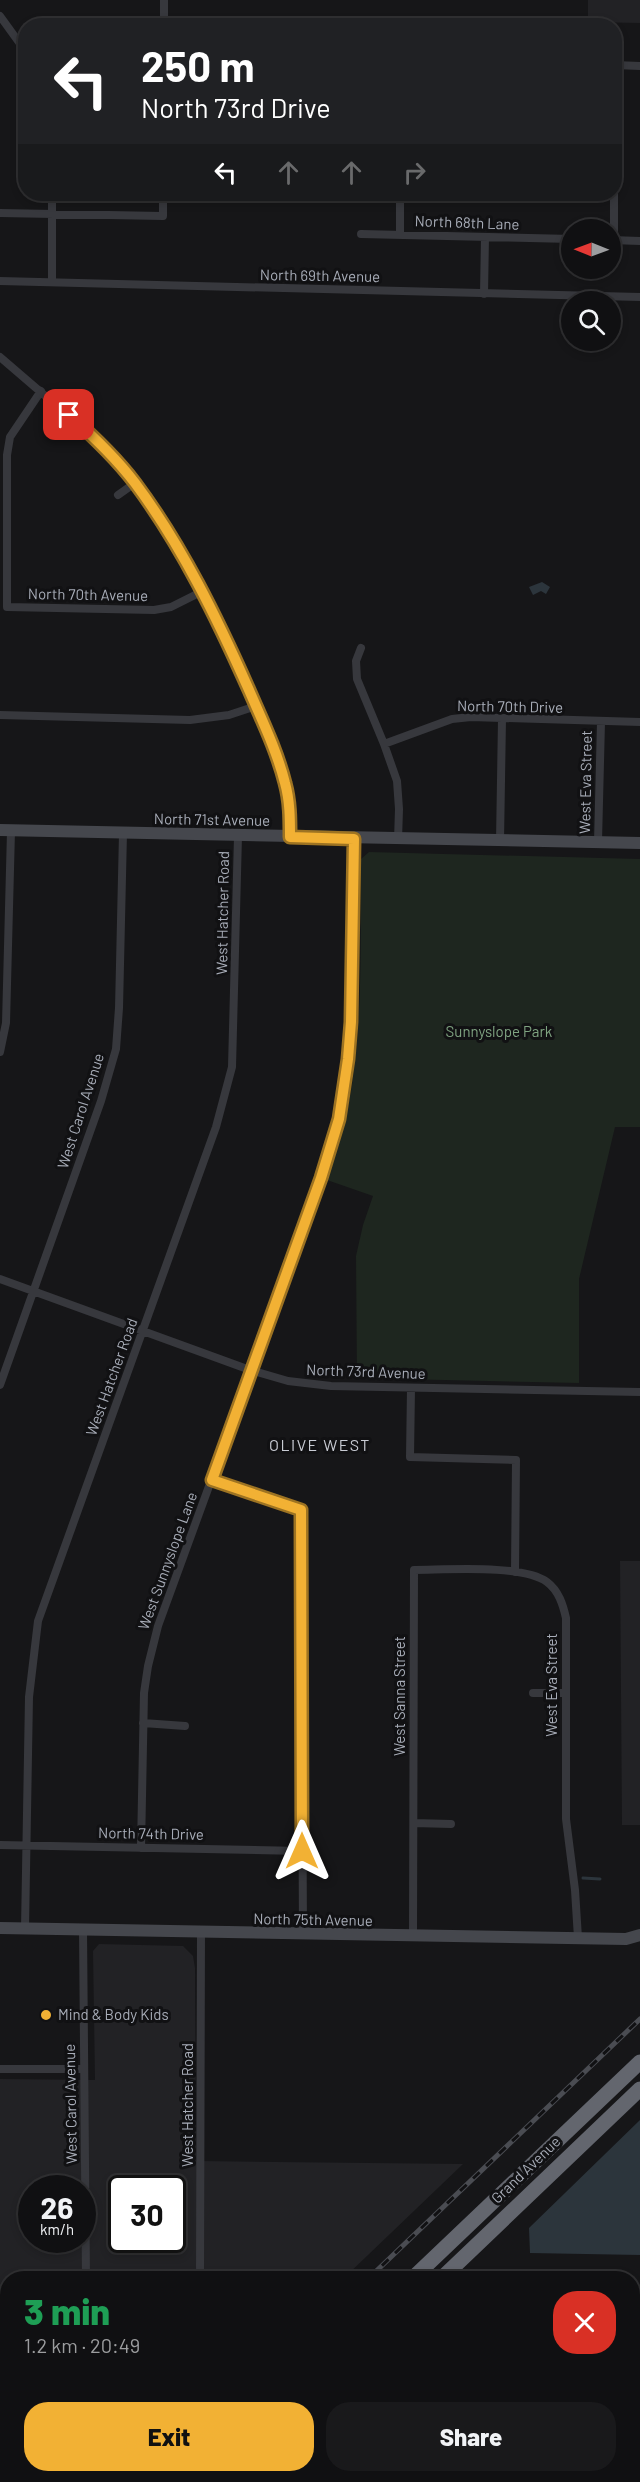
<!DOCTYPE html>
<meta charset="utf-8">
<style>
body{margin:0;font-family:Barlow,sans-serif;background:#19191b;color:#f1f3f6;height:100vh;display:flex;flex-direction:column;font-size:22px;white-space:nowrap}
*{box-sizing:border-box;margin:0}
p{font-size:20px;color:#9c9d9f}
.icon{flex:none;width:33px;height:33px;fill:none;stroke:currentColor;stroke-width:2;stroke-linecap:round;stroke-linejoin:round}
.map{position:relative;flex:1;overflow:hidden}
.panel{position:absolute;left:0px;top:2271px;width:640px;height:212px;display:flex;flex-direction:column;background:#101012;border-radius:24px 24px 0 0;box-shadow:0 3px 9px #0003,0 0 0 2px #303032}
.panel>*{flex:none}
.hud{position:absolute;left:18px;top:18px;width:604px;height:183px;border-radius:24px;box-shadow:0 3px 9px #0003,0 0 0 2px #303032;background:#202124;color:#fff;overflow:hidden}
.needle{width:39px;rotate:271deg}
.buttons{position:absolute;left:561px;top:219px;display:grid;gap:12px}
.buttons a{display:grid;place-items:center;width:60px;height:60px;border-radius:50%;background:#101012;box-shadow:0 3px 9px #0003,0 0 0 2px #303032;font-size:30px}
.speed{position:absolute;left:18px;top:2175px;display:flex;gap:12px;font-size:30px;font-weight:700;text-align:center}
.speed>*{display:grid;place-content:center;width:78px;height:78px;border-radius:50%;background:#101012;box-shadow:0 3px 9px #0003,0 0 0 2px #303032;line-height:1}
.speed small{font-size:15px;font-weight:400}
.speed .limit{border:3px solid #111;border-radius:9px;background:#fff;color:#111}
.pin{position:absolute;display:grid;place-items:center;width:51px;height:51px;color:#fff;margin:-26px;border-radius:12px;box-shadow:0 3px 9px #0006}
.me{position:absolute;width:66px;margin:-33px;rotate:0deg;stroke-linejoin:round;filter:drop-shadow(0 0 4px #0008)}
.turn{display:flex;align-items:center;gap:21px;height:126px;padding:0 24px;font-size:27px}
.turn .icon{width:78px;height:78px;stroke-width:2.5}
.turn b{display:block;font-size:42px;line-height:51px}
.lanes{display:flex;align-items:center;height:57px;padding:0 24px;background:#0003;justify-content:center;gap:30px;direction:ltr}
.lanes .off{opacity:.35}
.round{display:grid;place-items:center;flex:none;width:63px;height:63px;border-radius:24px;background:#19191b}
.overview{display:flex;align-items:center;justify-content:space-between;height:102px;padding:0 24px}
h1{font-size:36px;font-weight:800;line-height:45px;color:#1e9e55}
.primary-button{display:flex;gap:12px;margin-top:auto;padding:12px 24px}
.primary-button a{flex:1;height:69px;border-radius:24px;background:#f2b134;color:#111;font-size:24px;font-weight:800;line-height:69px;text-align:center}
.primary-button a+a{background:#19191b;color:#f1f3f6}
.map>svg:first-child{display:block}
.built{fill:#222225;fill-rule:evenodd}
.green{fill:#1e261f}
.water{fill:#2c353c}
.lines{fill:none;stroke-linecap:round;stroke-linejoin:round}
.stream{stroke:#2c353c;stroke-width:3}
.street{stroke:#37383d;stroke-width:8}
.secondary{stroke:#45474d;stroke-width:12}
.highway{stroke:#63666e;stroke-width:15}
.rail-casing{stroke:#4a4c52;stroke-width:5}
.rail{stroke:#111113;stroke-width:3;stroke-dasharray:9;stroke-linecap:butt}
.route-casing{stroke:#9d7322;stroke-width:15}
.route{stroke:#f2b134;stroke-width:10}
.poi-dot{fill:#f2b134;stroke:#111113;stroke-width:2}
.labels{text-anchor:middle;stroke-width:6;stroke-linejoin:round;paint-order:stroke}
.street-label{font-size:15px;fill:#a8adb8;stroke:#111113}
.park-label{font-size:15px;fill:#7fa381;stroke:#111113}
.poi-label{font-size:15px;fill:#a8adb8;stroke:#111113;text-anchor:start}
.neighbourhood-label{font-size:16px;letter-spacing:1.5px;fill:#c9ccd4;stroke:#111113}
</style>
<div class="map">
<svg width="640" height="2482" viewBox="0 0 640 2482">
<rect width="100%" height="100%" fill="#161618"/>
<path class="built" d="M588,0H640V23L588,22Z
M620,1561H640V1825H622Z
M99,1944L183,1946L193,1956L195,1968L196,2161L463,2164L344,2278H8L7,2403H0V2079L95,2080L93,1951ZM32,2188H82V2240H32ZM122,2188H172V2240H122Z"/>
<path class="green" d="M369,852L640,859V1127H615L579,1279V1383L357,1378L356,1256L363,1225L373,1196L327,1180C339,1144 350,1108 354,1069C363,1000 360,929 361,859Z"/>
<path class="water" d="M542,582L550,587L546,594L541,591L533,595L529,587Z
M640,2120V2255L530,2253L529,2228Z"/>
<g class="lines">
<path class="stream" d="M583,1878L600,1879"/>
<path class="street" d="M0,16L26,52
M164,26V0
M615,65L640,66
M52,194V282
M400,194V235
M0,213L163,216V194
M361,234L572,239
M611,240L640,241
M614,240V194
M0,281L640,297
M484,294L485,237
M0,357L100,443L135,483L171,537L228,642L280,766L289,803L290,837
M41,391L10,437L7,455V607L154,610L171,607L201,592
M118,495L135,483
M361,648L356,661L357,679L384,744L397,781L399,809L398,840
M0,715L190,720L229,715L256,706
M384,744L452,719L471,717L640,722
M500,841L502,719
M598,842L601,722
M0,1052L6,1023L11,831
M0,1279L250,1370L288,1381L331,1386L640,1392
M0,1385L101,1101L116,1049L119,1008L123,833
M411,1388L410,1457L516,1460L515,1572
M212,1480L301,1510L303,1935
M533,1693H566
M143,1723L185,1726
M414,1823L451,1824
M0,1845L302,1851
M141,1848L144,1693L148,1666L158,1626L301,1234L331,1147L339,1119L348,1059L351,1022L354,839
M25,1929L29,1697L38,1621L216,1127L232,1067L238,836
M83,1929L86,2278
M413,1936L414,1570C446,1570 522,1564 547,1582C559,1591 563,1605 566,1618V1819L575,1890L578,1938
M0,2069H84
M200,2278L201,1932
M0,2410H8"/>
<path class="secondary" d="M0,830L640,843
M0,1928L626,1939L640,1935"/>
<path class="highway" d="M413,2278L640,2062
M442,2278L640,2089
M199,2482L207,2475
M229,2482L236,2475"/>
<defs>
<path id="rail" d="M369,2278L640,2019
M157,2482L165,2475"/>
</defs>
<use href="#rail" class="rail-casing"/>
<use href="#rail" class="rail"/>
</g>
<g class="lines">
<defs>
<path id="route" d="M69,415C93,436 116,458 135,483C182,546 217,618 249,690C262,720 277,751 285,783C290,801 290,819 290,837L354,839L351,1022L348,1059L339,1119L321,1178L212,1480L301,1510L302,1851"/>
</defs>
<use href="#route" class="route-casing"/>
<use href="#route" class="route"/>
</g>
<circle class="poi-dot" cx="46" cy="2015" r="6"/>
<g class="labels">
<g class="street-label">
<text transform="translate(467 223) rotate(2)" y="5">North 68th Lane</text>
<text transform="translate(320 276) rotate(1)" y="5">North 69th Avenue</text>
<text transform="translate(88 595) rotate(1)" y="5">North 70th Avenue</text>
<text transform="translate(510 707) rotate(1)" y="5">North 70th Drive</text>
<text transform="translate(586 782) rotate(-89)" y="5">West Eva Street</text>
<text transform="translate(212 820) rotate(1)" y="5">North 71st Avenue</text>
<text transform="translate(223 913) rotate(-89)" y="5">West Hatcher Road</text>
<text transform="translate(81 1111) rotate(-72)" y="5">West Carol Avenue</text>
<text transform="translate(366 1372) rotate(2)" y="5">North 73rd Avenue</text>
<text transform="translate(112 1377) rotate(-70)" y="5">West Hatcher Road</text>
<text transform="translate(168 1561) rotate(-70)" y="5">West Sunnyslope Lane</text>
<text transform="translate(552 1685) rotate(-90)" y="5">West Eva Street</text>
<text transform="translate(400 1696) rotate(-90)" y="5">West Sanna Street</text>
<text transform="translate(151 1834) rotate(1)" y="5">North 74th Drive</text>
<text transform="translate(313 1920) rotate(1)" y="5">North 75th Avenue</text>
<text transform="translate(71 2104) rotate(-91)" y="5">West Carol Avenue</text>
<text transform="translate(188 2105) rotate(-90)" y="5">West Hatcher Road</text>
<text transform="translate(526 2170) rotate(-44)" y="5">Grand Avenue</text>
</g>
<g class="park-label">
<text x="499" y="1037">Sunnyslope Park</text>
</g>
<g class="poi-label">
<text x="58" y="2020">Mind &amp; Body Kids</text>
</g>
<g class="neighbourhood-label">
<text x="320" y="1451">OLIVE WEST</text>
</g>
</g>
</svg>
<div class="buttons">
<a><svg class="needle" viewBox="-14 -14 28 28"><path d="M0-13l5 13h-10z" fill="#e53935"/><path d="M0 13l5-13h-10z" fill="#9c9d9f"/></svg></a>
<a><svg class="icon" aria-label="search" viewBox="0 0 24 24"><circle cx="10" cy="10" r="6"/><path d="M15 15l6 6"/></svg></a>
</div>
<div class="speed"><div>26<small>km/h</small></div><div class="limit">30</div></div>
<div class="pin" style="left:69px;top:415px;background:#d93025"><svg class="icon" aria-label="arrive" viewBox="0 0 24 24"><path d="M6 21V4h12l-3 4 3 4H6"/></svg></div>
<svg class="me" style="left:302px;top:1851px" viewBox="-20 -20 40 40"><path d="M0-17L14 15 0 8-14 15z" fill="#f2b134" stroke="#fff" stroke-width="4"/></svg>
<div class="hud">
<div class="turn"><svg class="icon" aria-label="left" viewBox="0 0 24 24"><path d="M17 20v-9H6M10 6l-5 5 5 5"/></svg><div><b>250 m</b>North 73rd Drive</div></div>
<div class="lanes"><svg class="icon" aria-label="left" viewBox="0 0 24 24"><path d="M17 20v-9H6M10 6l-5 5 5 5"/></svg><svg class="icon off" aria-label="ahead" viewBox="0 0 24 24"><path d="M12 20V5M6 11l6-6 6 6"/></svg><svg class="icon off" aria-label="ahead" viewBox="0 0 24 24"><path d="M12 20V5M6 11l6-6 6 6"/></svg><svg class="icon off" aria-label="right" viewBox="0 0 24 24"><path d="M7 20v-9h11M14 6l5 5-5 5"/></svg></div>
</div>
<section class="panel">
<div class="overview"><div><h1>3 min</h1><p>1.2 km · 20:49</p></div><a class="round" style="background:#d93025;color:#fff"><svg class="icon" aria-label="close" viewBox="0 0 24 24"><path d="M6 6l12 12M18 6L6 18"/></svg></a></div>
<div class="primary-button"><a>Exit</a><a>Share</a></div>
</section>
</div>
